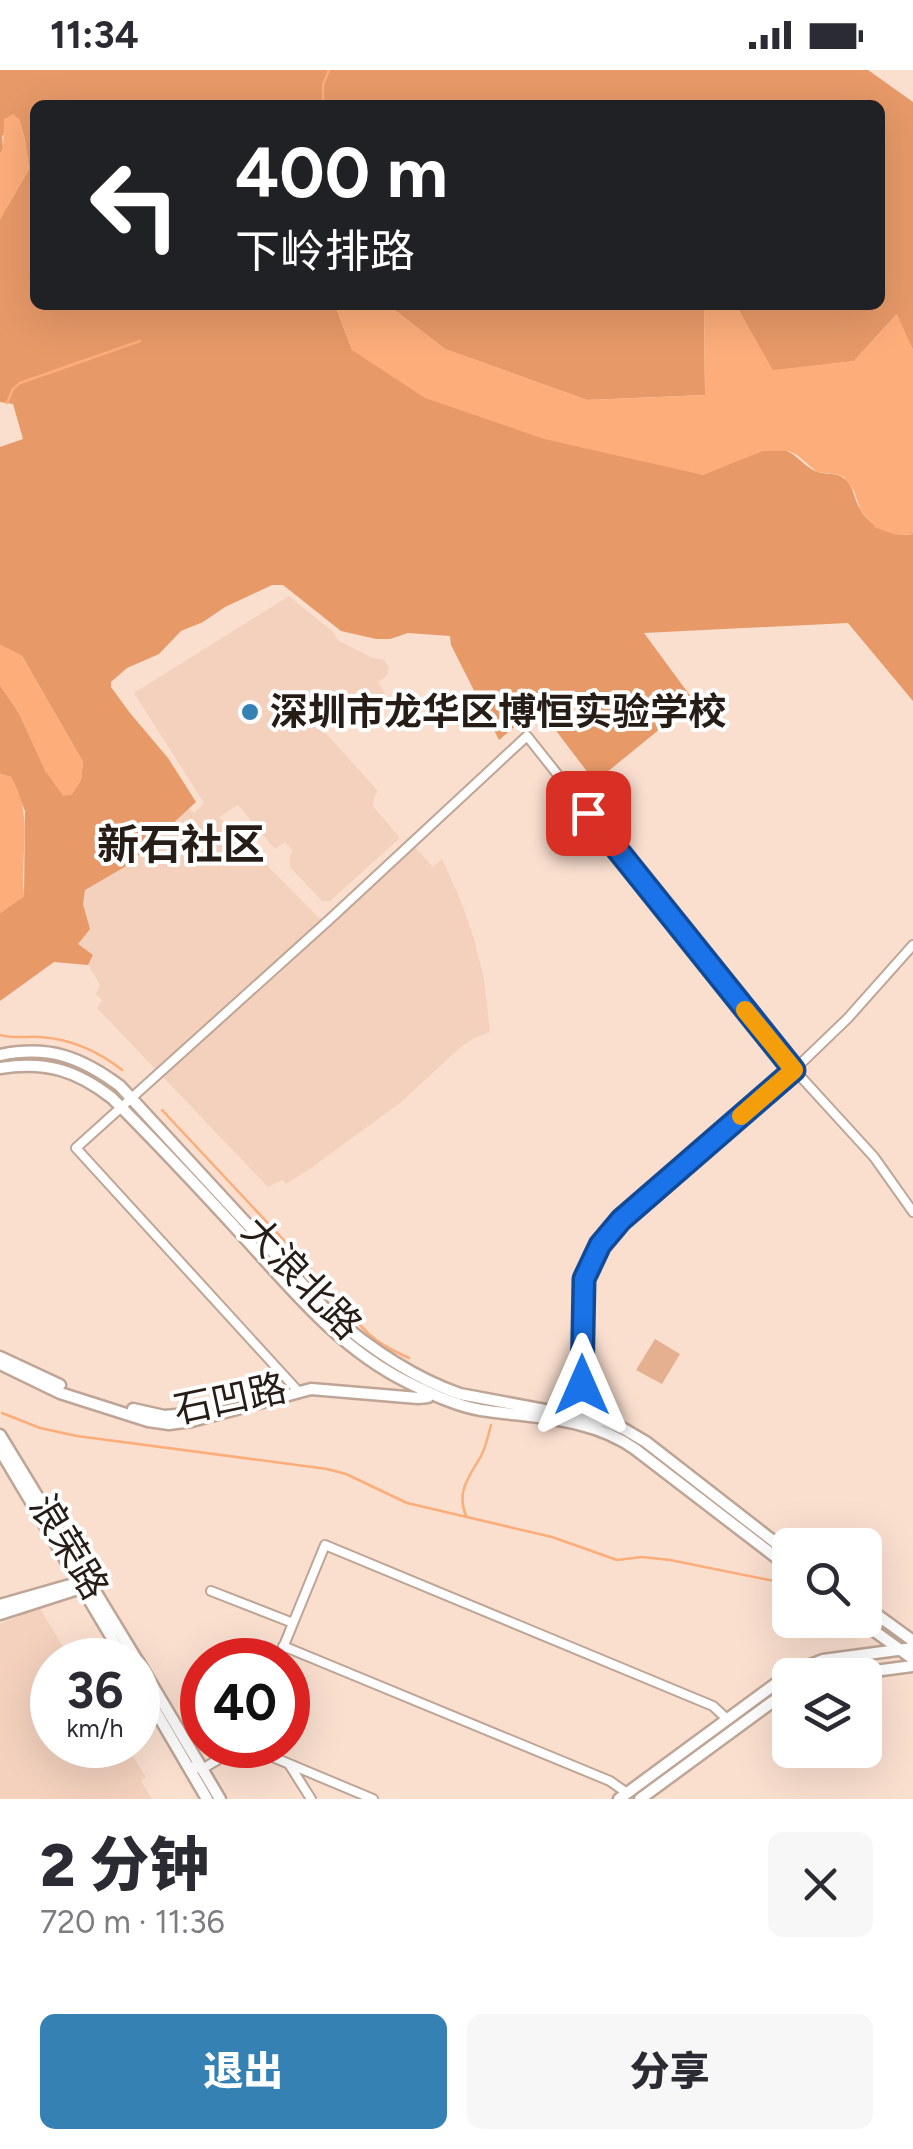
<!DOCTYPE html>
<html lang="zh">
<meta charset="utf-8">
<style>
body{margin:0;font-family:Figtree,"Noto Sans SC",sans-serif;background:#f7f7f7;color:#2b2b33;height:100vh;display:flex;flex-direction:column;font-size:38px;white-space:nowrap}
*{box-sizing:border-box;margin:0}
p{font-size:32px;color:#7c7c81}
.icon{flex:none;width:55px;height:55px;fill:none;stroke:currentColor;stroke-width:2;stroke-linecap:round;stroke-linejoin:round}
.map{position:relative;height:1729px;overflow:hidden}
.panel{display:flex;flex-direction:column;background:#fff;flex:1}
.panel>*{flex:none}
.guide{position:absolute;left:30px;top:30px;width:855px;height:210px;border-radius:15px;box-shadow:0 10px 40px #0002;background:#202124;color:#fff;overflow:hidden}
.tools{position:absolute;left:772px;top:1458px;display:grid;gap:20px}
.tools a{display:grid;place-items:center;width:110px;height:110px;border-radius:15px;background:#fff;box-shadow:0 10px 40px #0002;font-size:50px}
.speed{position:absolute;left:30px;top:1568px;display:flex;gap:20px;font-size:50px;font-weight:700;text-align:center}
.speed>*{display:grid;place-content:center;width:130px;height:130px;border-radius:50%;background:#fff;box-shadow:0 10px 40px #0002;line-height:1}
.speed small{font-size:25px;font-weight:400}
.speed .limit{border:15px solid #d22;background:#fff;color:#111}
.pin{position:absolute;display:grid;place-items:center;width:85px;height:85px;color:#fff;margin:-42px;border-radius:20px;box-shadow:0 5px 15px #0006}
.me{position:absolute;width:110px;margin:-55px;rotate:0deg;stroke-linejoin:round;filter:drop-shadow(0 0 8px #0008)}
.turn{display:flex;align-items:center;gap:35px;height:210px;padding:0 40px;font-size:45px}
.turn .icon{width:130px;height:130px;stroke-width:2.5}
.turn b{display:block;font-size:70px;line-height:85px}
.round{display:grid;place-items:center;flex:none;width:105px;height:105px;border-radius:15px;background:#f7f7f7}
.summary{display:flex;align-items:center;justify-content:space-between;height:170px;padding:0 40px}
h1{font-size:60px;font-weight:800;line-height:75px}
.cta{display:flex;gap:20px;margin-top:auto;padding:20px 40px}
.cta a{flex:1;height:115px;border-radius:15px;background:#3581b4;color:#fff;font-size:40px;font-weight:800;line-height:115px;text-align:center}
.cta a+a{background:#f7f7f7;color:#2b2b33}
.status{display:flex;justify-content:space-between;align-items:center;height:70px;padding:0 50px;background:#fff;direction:ltr}
.status svg{height:28px;fill:currentColor}
.map>svg:first-child{display:block}
.built{fill:#f3d1bd}
.green{fill:#e4b08f}
.forest{fill:#e79968}
.water{fill:#fcad7a}
.lines{fill:none;stroke-linecap:round;stroke-linejoin:round}
.stream{stroke:#fcad7a;stroke-width:2.5}
.minor-casing{stroke:#bea596;stroke-width:12}
.major-casing{stroke:#bea596;stroke-width:15}
.minor{stroke:#fff;stroke-width:8}
.major{stroke:#fff;stroke-width:10}
.route-casing{stroke:#114b97;stroke-width:25}
.route{stroke:#1a73e8;stroke-width:18}
.slow{stroke:#f59e0b;stroke-width:18}
.poi-dot{fill:#3581b4;stroke:#fff;stroke-width:4}
.labels{text-anchor:middle;stroke-width:8;stroke-linejoin:round;paint-order:stroke}
.poi-label{font-size:38px;font-weight:bold;fill:#261d17;stroke:#fff;text-anchor:start}
.street-label{font-size:38px;fill:#261d17;stroke:#fff}
.quarter-label{font-size:42px;font-weight:bold;fill:#261d17;stroke:#fff}
</style>
<div class="status"><b>11:34</b><svg viewBox="0 0 49 12"><path d="M0 12V9h3v3zM5 12V6h3v6zM10 12V3h3v9zM15 12V0h3v12zM26 1h20v11H26zM47 4h2v5h-2z"/></svg></div>
<div class="map">
<svg width="913" height="1729" viewBox="0 0 913 1729">
<rect width="100%" height="100%" fill="#fadfcf"/>
<path class="built" d="M289,526L333,562L339,571L373,588L384,590L389,597L386,607L378,612L386,625L323,660L378,721L374,727L373,736L400,768L330,831H322L290,797V785L293,781L285,772L275,779L238,735L219,747L324,853L411,773L433,797L442,789L461,831L474,869L484,909L490,962L474,968L461,977L400,1033L304,1103L286,1114L283,1110L268,1117L97,938L102,930L96,924L100,915L88,895L93,885L78,874L89,859L83,834L85,819L128,795L189,738L194,743L204,733L134,623Z
M39,1537L71,1590H52V1675H126L146,1707L141,1711L152,1729H0V1554Z"/>
<path class="green" d="M655,1269L680,1284L662,1314L636,1300Z"/>
<path class="forest" d="M0,0H868L913,32V280L896,245L854,291L772,301L736,235H880V35H35V235H335L352,280L703,405C723,397 756,378 777,379C793,380 798,390 810,398C821,407 836,400 846,410C854,418 854,429 860,439C870,457 893,467 913,464V631L848,553L644,563L694,631L595,712L538,637L499,670L451,575L450,566L408,563L390,569H376L341,561L283,515H272L225,537L203,552L181,561L159,584L127,598L111,612V617L130,643L168,688L196,732L128,795L85,820L83,834L90,859L78,874L93,885L88,895L54,892L0,931V843L24,826L25,741L11,707L0,704V615L19,643L46,702L71,725L81,710L83,692L22,586L0,575V377L23,369L13,334L0,332V149L29,99L25,70L19,49L2,66L3,78L0,84Z
M388,235H704L705,325L587,330L445,279Z"/>
<path class="water" d="M13,44L19,49L25,70L29,100L0,149V84L3,78L4,49Z
M335,235H388L445,279L587,330L705,325L704,235H736L773,300L854,291L897,244L913,280V464L897,465L876,458L861,441L854,421L844,407L835,404L817,402L797,385L788,381H763L703,405L544,369L425,328L352,280Z
M0,575L22,586L83,692L81,710L71,725L63,726L46,702L19,643L0,615Z
M0,704L11,707C35,747 19,783 24,826L0,843Z"/>
<g class="lines">
<path class="stream" d="M323,35V15L329,0
M7,333L13,319L20,313L140,271
M0,965C13,969 27,966 40,967C71,969 98,981 122,1000
M162,1040L351,1242C365,1266 384,1277 409,1288
M2,1343L40,1358L77,1366L327,1399L346,1404L407,1433L552,1467L617,1490L642,1487L670,1490L774,1511L790,1518
M466,1446C456,1421 469,1407 481,1386C486,1377 488,1366 491,1355"/>
<defs>
<path id="minor" d="M298,1321L76,1078L330,849L527,666L779,983L874,1087L913,1142
M581,1352L584,1209L593,1186L609,1161L794,1000L848,948L913,875
M211,1521L293,1553
M283,1576L610,1711L627,1723
M278,1590L325,1475L713,1636L727,1649
M244,1675L373,1729
M289,1694L311,1729
M188,1696L202,1699L243,1675"/>
<path id="major" d="M0,985C49,975 81,987 120,1016L329,1243C368,1277 411,1307 460,1324L604,1351L624,1359L646,1372L790,1484
M0,998C46,991 76,1000 112,1028C157,1073 201,1120 244,1167C294,1222 341,1280 409,1313C432,1324 456,1336 481,1340C533,1348 591,1347 635,1379L790,1498
M0,1287L60,1315
M0,1294L60,1323L148,1351L169,1354L192,1351L311,1319L418,1328L428,1327L430,1323
M133,1339L164,1346L200,1343
M0,1365L137,1590
M0,1380L125,1590
M0,1535L84,1511
M865,1536L913,1571
M0,1544L84,1517
M859,1550L913,1589
M138,1591L220,1729
M844,1605L913,1596
M138,1611L207,1729
M619,1729L778,1612L800,1599L823,1590L913,1578
M640,1729L775,1630L790,1622"/>
</defs>
<use href="#minor" class="minor-casing"/>
<use href="#major" class="major-casing"/>
<use href="#minor" class="minor"/>
<use href="#major" class="major"/>
</g>
<g class="lines">
<defs>
<path id="route" d="M582,1315L584,1209L600,1175L621,1150L794,1000L588,743"/>
</defs>
<use href="#route" class="route-casing"/>
<use href="#route" class="route"/>
<path class="slow" d="M741,1046L794,1000L745,940"/>
</g>
<circle class="poi-dot" cx="250" cy="642" r="10"/>
<g class="labels">
<g class="poi-label">
<text x="270" y="655">深圳市龙华区博恒实验学校</text>
</g>
<g class="street-label">
<text transform="translate(302 1208) rotate(46)" y="13">大浪北路</text>
<text transform="translate(230 1329) rotate(-12)" y="13">石凹路</text>
<text transform="translate(69 1477) rotate(59)" y="13">浪荣路</text>
</g>
<g class="quarter-label">
<text x="181" y="789">新石社区</text>
</g>
</g>
</svg>
<div class="tools">
<a><svg class="icon" aria-label="search" viewBox="0 0 24 24"><circle cx="10" cy="10" r="6"/><path d="M15 15l6 6"/></svg></a>
<a><svg class="icon" aria-label="layers" viewBox="0 0 24 24"><path d="M12 4l9 5-9 5-9-5zM3 14l9 5 9-5"/></svg></a>
</div>
<div class="speed"><div>36<small>km/h</small></div><div class="limit">40</div></div>
<div class="pin" style="left:588px;top:743px;background:#d93025"><svg class="icon" aria-label="arrive" viewBox="0 0 24 24"><path d="M6 21V4h12l-3 4 3 4H6"/></svg></div>
<svg class="me" style="left:582px;top:1315px" viewBox="-20 -20 40 40"><path d="M0-17L14 15 0 8-14 15z" fill="#1a73e8" stroke="#fff" stroke-width="4"/></svg>
<div class="guide">
<div class="turn"><svg class="icon" aria-label="left" viewBox="0 0 24 24"><path d="M17 20v-9H6M10 6l-5 5 5 5"/></svg><div><b>400 m</b>下岭排路</div></div>
</div>
</div>
<section class="panel">
<div class="summary"><div><h1>2 分钟</h1><p>720 m · 11:36</p></div><a class="round"><svg class="icon" aria-label="close" viewBox="0 0 24 24"><path d="M6 6l12 12M18 6L6 18"/></svg></a></div>
<div class="cta"><a>退出</a><a>分享</a></div>
</section>
